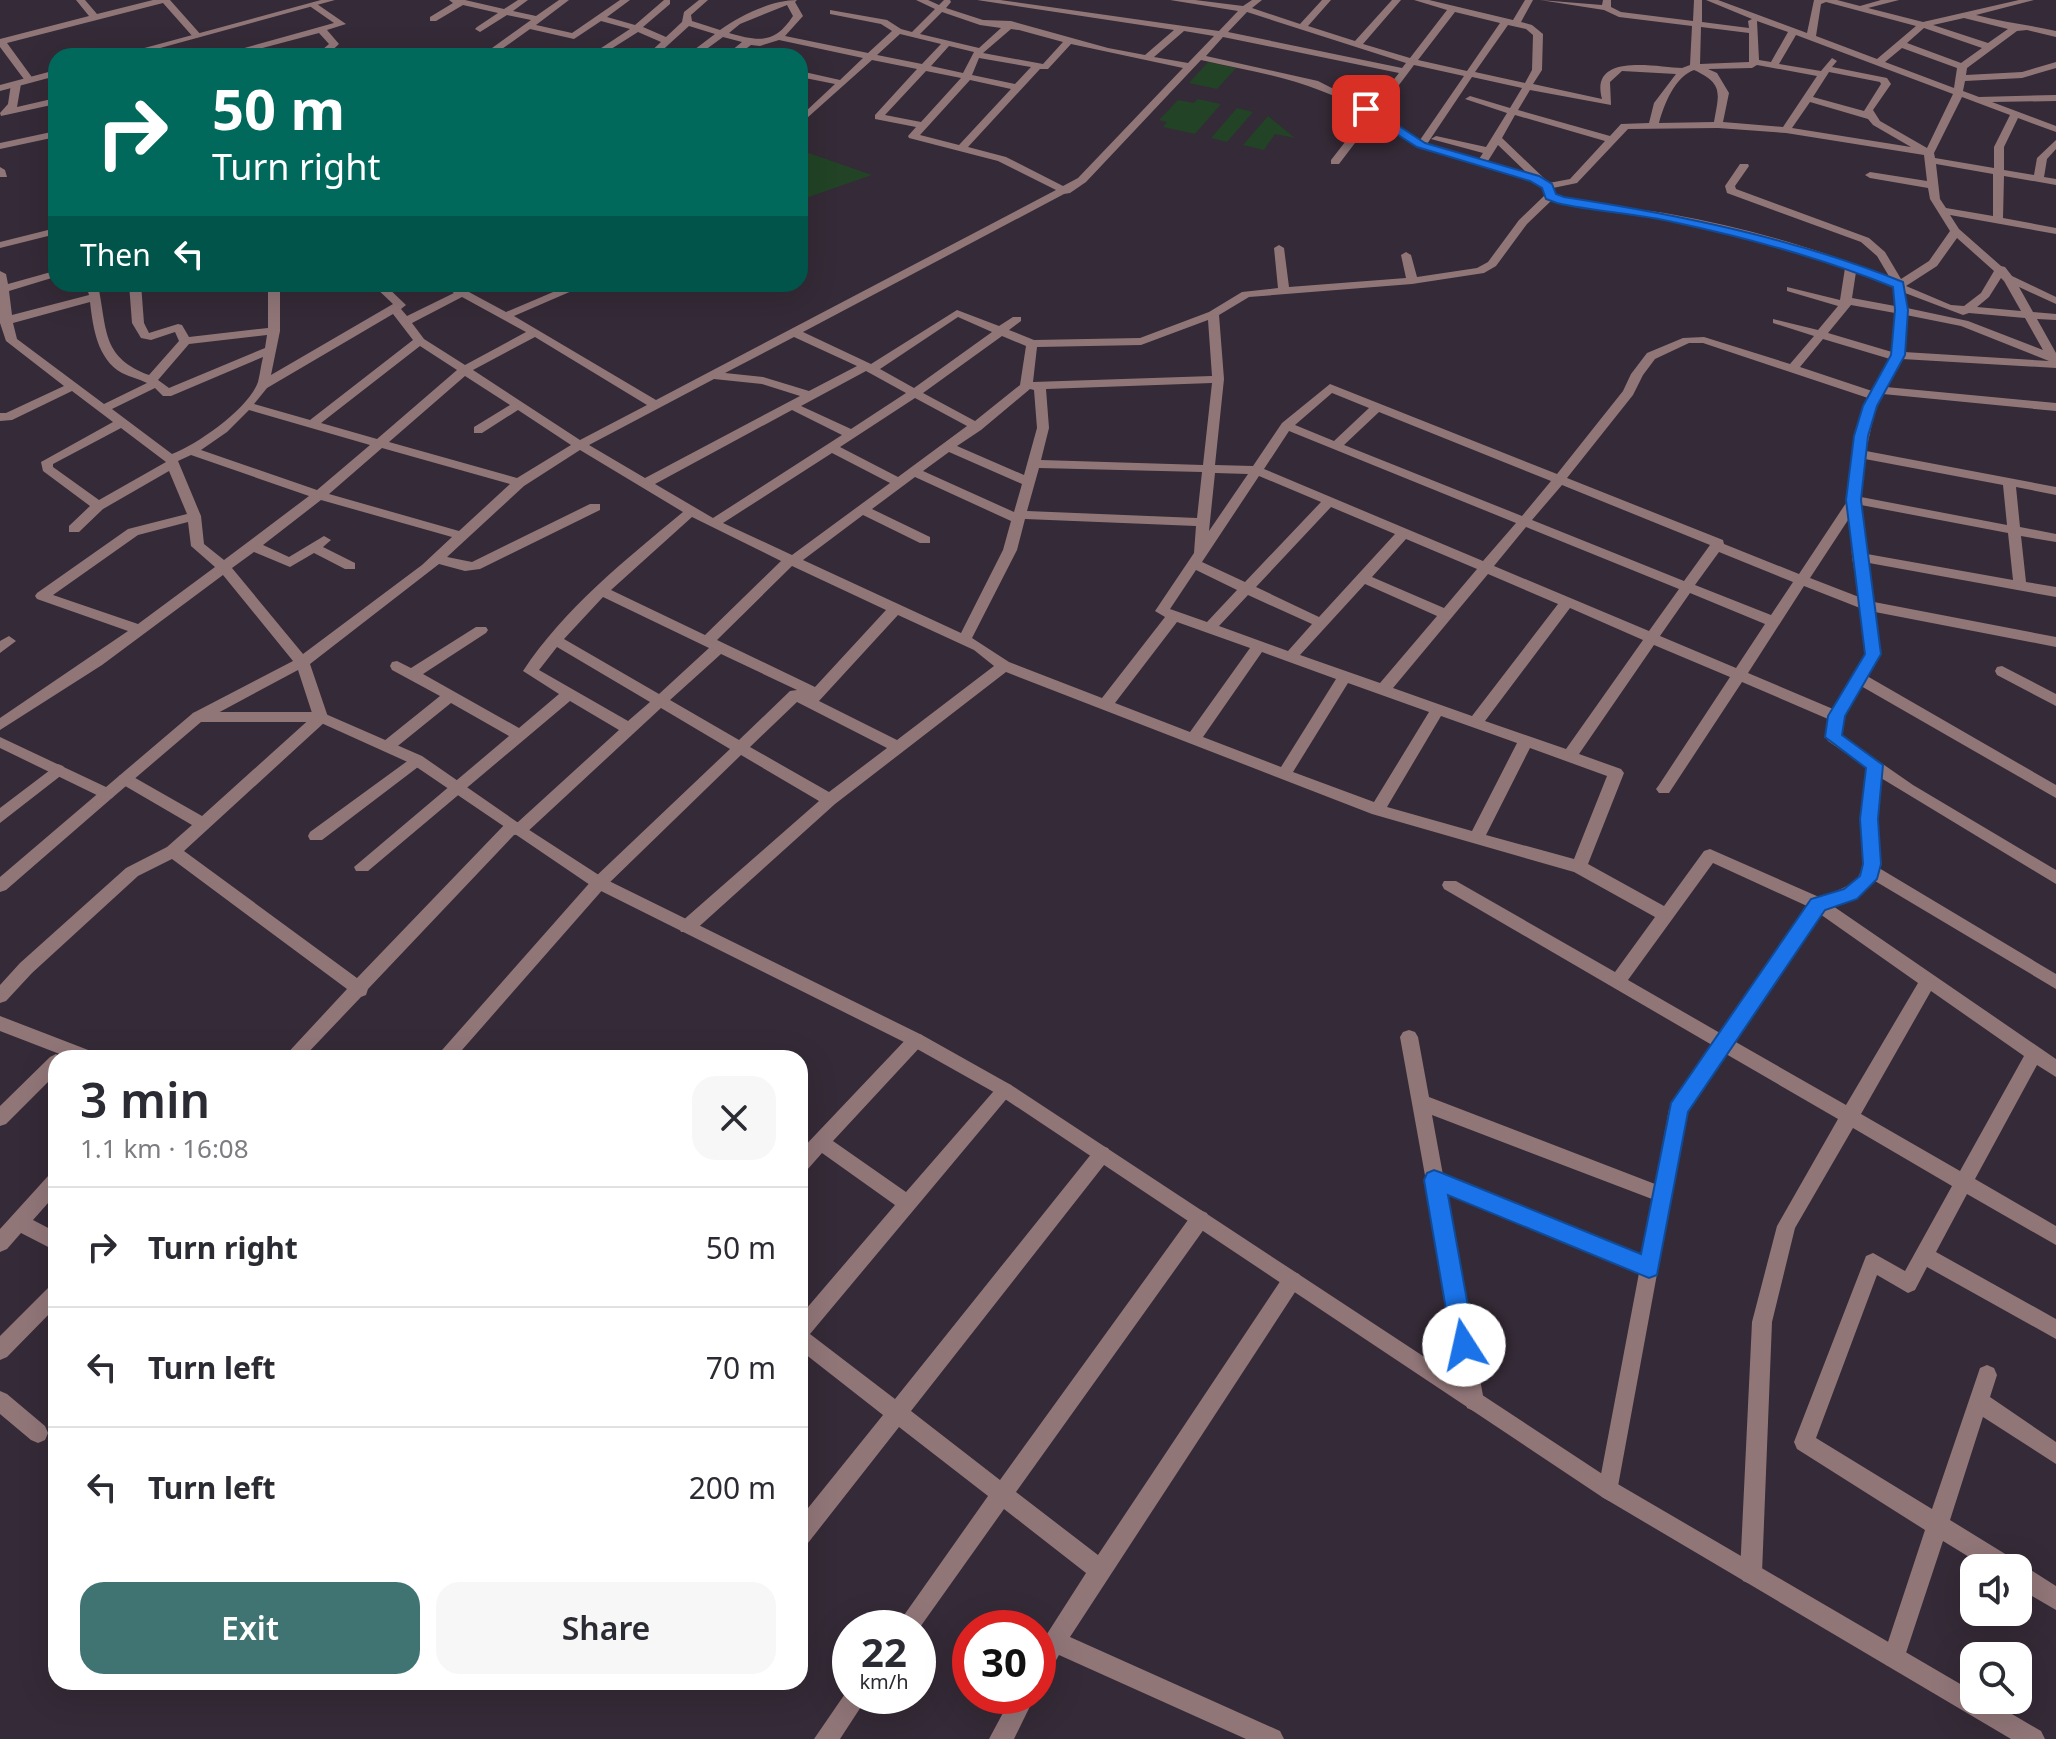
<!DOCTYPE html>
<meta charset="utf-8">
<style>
body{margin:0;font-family:"Noto Sans",sans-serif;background:#f7f7f7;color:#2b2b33;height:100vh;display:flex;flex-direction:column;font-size:30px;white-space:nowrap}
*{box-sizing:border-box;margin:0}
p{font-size:26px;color:#7c7c81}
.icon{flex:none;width:44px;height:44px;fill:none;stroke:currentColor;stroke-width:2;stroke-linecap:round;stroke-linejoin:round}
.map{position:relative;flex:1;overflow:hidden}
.drawer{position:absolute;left:48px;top:1050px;width:760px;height:640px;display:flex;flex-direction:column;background:#fff;border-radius:24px;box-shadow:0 8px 32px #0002}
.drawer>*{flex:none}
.hud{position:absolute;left:48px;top:48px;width:760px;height:244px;border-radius:24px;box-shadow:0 8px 32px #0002;background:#00695c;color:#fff;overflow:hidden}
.buttons{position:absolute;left:1960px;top:1554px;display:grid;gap:16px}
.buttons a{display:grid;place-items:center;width:72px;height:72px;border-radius:16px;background:#fff;box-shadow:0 8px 32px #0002;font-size:40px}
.speed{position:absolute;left:832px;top:1610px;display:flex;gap:16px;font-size:40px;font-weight:700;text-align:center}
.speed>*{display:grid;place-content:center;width:104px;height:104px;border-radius:50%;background:#fff;box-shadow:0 8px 32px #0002;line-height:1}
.speed small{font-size:20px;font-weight:400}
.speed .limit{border:12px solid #d22;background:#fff;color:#111}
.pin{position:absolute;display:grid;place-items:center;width:68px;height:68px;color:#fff;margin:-34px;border-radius:16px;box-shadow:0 4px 12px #0006}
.me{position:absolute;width:88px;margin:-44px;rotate:350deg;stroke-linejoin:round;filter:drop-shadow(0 0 6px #0008)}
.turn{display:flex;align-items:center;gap:28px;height:168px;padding:0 32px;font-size:36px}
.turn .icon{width:104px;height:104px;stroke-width:2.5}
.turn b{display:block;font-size:56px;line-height:68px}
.then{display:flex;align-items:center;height:76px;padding:0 32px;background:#0003;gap:16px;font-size:30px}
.round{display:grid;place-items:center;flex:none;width:84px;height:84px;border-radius:24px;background:#f7f7f7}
.headline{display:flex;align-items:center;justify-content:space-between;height:136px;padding:0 32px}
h1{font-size:48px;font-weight:600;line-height:60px}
.action{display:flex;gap:16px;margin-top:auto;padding:16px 32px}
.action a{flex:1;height:92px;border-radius:24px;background:#407472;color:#fff;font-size:32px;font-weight:600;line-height:92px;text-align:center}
.action a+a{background:#f7f7f7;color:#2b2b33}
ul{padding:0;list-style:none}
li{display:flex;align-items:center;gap:24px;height:120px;padding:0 32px;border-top:2px solid #e1e1e2}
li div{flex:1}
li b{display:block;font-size:30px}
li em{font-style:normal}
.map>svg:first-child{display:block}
.green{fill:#224326}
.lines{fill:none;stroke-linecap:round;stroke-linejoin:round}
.minor{fill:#917678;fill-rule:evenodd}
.tertiary{fill:#917678;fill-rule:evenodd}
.route{fill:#1a73e8;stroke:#114b97;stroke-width:2}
</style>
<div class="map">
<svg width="2056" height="1739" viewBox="0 0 2056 1739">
<rect width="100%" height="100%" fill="#352a37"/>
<path class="green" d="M1208,62L1236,68L1217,89L1189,83Z
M1198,99L1221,104L1195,134L1163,127L1167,122L1159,120L1178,100L1194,103Z
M1237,108L1253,112L1227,142L1211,138Z
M1268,116L1295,138L1275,134L1264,150L1243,145Z
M800,150L872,175L800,200Z"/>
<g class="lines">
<path class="minor" d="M76,0H85L97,14L153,0H170L202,36L194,38L163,3L7,43L34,80L26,82L0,47V39L89,16Z
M449,0H465L504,9L518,0H528L513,11L536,16L559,0H569L536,25L572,33L620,0H630L607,17L635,25L664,0H670V4L643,27L666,37L682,22L684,12L699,0H708L691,15L692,21L720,30C741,15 772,0 797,0L795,2L803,16L785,36L868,53L892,31L881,24L830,14V10L887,20L901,29L912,32L935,9L916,0H928L939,5L944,0H950L951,2L946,8L983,20L1011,21L1108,48L1145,55L1174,30L977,0H1000L1219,31L1238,11L1170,0H1195L1243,6L1252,0H1262L1252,8L1300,24L1322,0H1331L1308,26L1355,41L1392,0H1401L1363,44L1410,58L1447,10L1414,0H1429L1513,20L1525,0H1533L1521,22L1532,25L1543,34L1542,70L1533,84L1602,99C1589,52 1656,67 1682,68L1690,65L1692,26L1619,17L1604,10L1540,0L1602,5L1603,0H1611V7L1621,12L1693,21L1694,0H1702V22L1749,28L1748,21L1752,19L1706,0H1718L1807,33L1814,0H1837L1860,6L1881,0H1899L1868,8L1923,22L2019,0H2034L1976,15C2003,22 2029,25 2056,31V37L2027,30L2017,31L1967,68L1966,75L2022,72L2056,62V68L2022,78L1965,81L1963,91L1979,97L2056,95V101L1992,102L2056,126V132L2018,118L2004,147V170L2034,175L2037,158L2056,140V149L2047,159L2044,177L2056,179V185L2004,176L2003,218L2056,228V234L1950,215L1959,229L2001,266L2005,267L2012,276L2056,297V304L2019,287L2033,312L2056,314V320L2037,319L2056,353V368L1902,359L1886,387L2056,403V411L1883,394L1876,406L1866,451L2056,487V495L2016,487L2020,527L2056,534V542L2021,536L2026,582L2056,587V597L1869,563L1874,602L2056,637V647L1875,612L1880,654L1867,676L2056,785V798L1861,686L1843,716L1841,735L1913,785L2056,870V884L1881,778L1877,819L1879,868L2056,974V989L1875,881L1857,899L1833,906L2056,1059V1077L2037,1065L1975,1179L2056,1226V1245L1967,1194L1936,1252L2056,1319V1339L1927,1267L1915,1290L1908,1293L1877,1275L1816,1438L1932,1509L1980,1368L1987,1365L1994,1368L1997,1375L1990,1397L2056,1442V1464L1983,1417L1950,1520L2015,1560L2017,1565L2026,1567L2056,1586V1610L2018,1588V1568H1987L1943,1541L1902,1665L1894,1668L1886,1665L1883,1657L1925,1530L1797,1449L1794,1442L1866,1256L1873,1253L1905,1271L1952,1186L1853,1128L1795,1228L1772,1322L1762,1573L1759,1581L1751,1584L1743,1581L1740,1573L1752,1322L1777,1226L1838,1119L1726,1054L1687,1111L1616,1497L1609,1501L1602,1497L1598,1490L1639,1273L1446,1194L1484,1401L1481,1408L1474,1411L1467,1408L1400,1037L1403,1032L1409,1030L1415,1032L1418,1037L1429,1097L1655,1184L1669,1109L1712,1045L1444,889L1442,885L1444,881H1456L1615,972L1655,917L1574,872L1372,814L1006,672L835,804L693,932H681L679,927L681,922L819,801L741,755L605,887L455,1058H435L593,879L730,749L661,708L525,834L514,835L368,989L366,995L361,997L303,1058H283L347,989L172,859L138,876L32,973L6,1001L0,1003V985L20,963L126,868L167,847L192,825L120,783L117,779L120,775H130L202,816L313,716L298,670L203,721H193L191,717L193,713L293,661L223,575L102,665L0,730V718L128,631L37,599L35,596L37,593L128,529L187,514L169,471L103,509L79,532H69V526L90,506L43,471L41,462L113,422L72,391L12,420L0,421V413H6L64,386L6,341L0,323V271L6,274L8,284L51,272L56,274L55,277L9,291L12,315L89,295L87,288L93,284H110L99,290C107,332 103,358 149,375L179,341L175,332L151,340L141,338L132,323L129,284H141L144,323L149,333L178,324L182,325L189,337L268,328V284H280V331L271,375L393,304L372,284H384L406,305L401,309L407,316L454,293L440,284H454L506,312L572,284H588L514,316L656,400L1056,190L998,161L909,138L908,136L916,127L875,119V115L917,69L872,60L807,118L802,115L804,113L835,84L800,77V71L840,80L863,58L779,40L760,46L751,45L736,56H725L742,42L723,37L697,56H686L715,34L689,26L656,56H646L661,42L638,32L600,56H589L630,29L601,21L574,39L530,29L492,56H481L531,20L507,15L480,32L475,29L477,27L498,13L463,5L436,21H430V17L453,3ZM1826,2L1916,26L1877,59L1816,36L1821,4ZM787,5L793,16C774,45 758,41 729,33L740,24ZM942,12L980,25L1001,28L979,48L920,34ZM1247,12L1406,63L1402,68L1228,32ZM1455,12L1500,23L1467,71L1418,60ZM1964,18L2008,29L1988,43L1933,25ZM1757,21L1788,32L1771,62L1759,60ZM1508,25L1526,29L1533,35L1532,70L1525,83L1475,72ZM1701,27L1749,33V62L1700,64ZM1924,28L1982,48L1961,63L1907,43ZM1011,29L1019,30L1063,42L1043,64L983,53ZM1184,31L1214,36L1188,63L1154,57ZM900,34L941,44L922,64L877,55ZM1796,35L1953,94L1927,148L1880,121L1873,110L1891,84L1887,78L1832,67L1837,61L1832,58L1821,71L1779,64ZM1223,37L1399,73L1371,108L1318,81L1206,56ZM1071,44L1183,68L1078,178L1063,186L1006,157L968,147L1040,69H1048ZM949,46L974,52L963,73L931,66ZM1902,48L1957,68L1954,88L1885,62ZM979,58L1031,67L1015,84L972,75ZM1201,60C1260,73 1316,81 1367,114L1331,160V164H1339L1374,118L1417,147L1531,180L1542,187L1545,195L1519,220L1488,262L1477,268L1417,277L1411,255L1406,252L1401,255L1406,278L1289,287L1284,248L1279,245L1274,248L1278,288L1242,292L1209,312L1140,338L1034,340L1009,330L1021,321V317H1013L999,326L957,310L871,364L803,332L1064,194L1070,193L1086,182ZM1414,65L1464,76L1420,140L1378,113ZM1757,65L1817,76L1783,127L1723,122L1729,93L1717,73L1708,69L1752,68ZM1694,70C1724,84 1719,93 1714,122L1659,123C1664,104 1675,77 1694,70ZM926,71L961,78L921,122L885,115ZM1622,71L1676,74L1654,103L1649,123L1621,124L1610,136L1518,110L1530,90L1611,105L1610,82ZM1829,72L1880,82L1881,84L1864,111L1813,97ZM1472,77L1522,88L1510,108L1470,96L1465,99L1507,113L1486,147L1436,136L1431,139L1483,153L1479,159L1427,144ZM970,80L1011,89L959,145L920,135ZM1962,97L2010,115L1994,147V168L1935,158L1934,153ZM1810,102L1868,119L1873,125L1911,147L1792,128ZM1515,115L1605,141L1570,179L1549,183L1502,138ZM1718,128L1786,133L1924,155L1927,181L1870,172L1865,175L1870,178L1928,188L1930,199L1950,231L1929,261L1901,279L1885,252L1869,238L1736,189L1735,186L1749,166L1748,164H1740L1725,186L1727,193L1861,242L1877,256L1890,278C1821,249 1744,227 1670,214C1632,207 1592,207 1555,194L1553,188L1577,183L1628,129ZM1498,145L1526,172L1488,161ZM1936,164L1993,174V216L1946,208L1940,199ZM1552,200C1591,213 1633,212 1673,221C1731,233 1788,250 1845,268L1840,300L1787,287V291L1838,306L1818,330L1773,319V323L1814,336L1790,364L1704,337L1683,338L1647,353L1631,374L1623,391L1557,474L1330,384L1282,423L1253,466L1215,465L1224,379L1219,315L1249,297L1412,284L1484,273L1496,266L1527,224ZM1957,238L1994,271L1981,293L1964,306L1951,305L1906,286L1937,266ZM1856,272L1894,288L1895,306L1852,298ZM2001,278L2004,281L2021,311L1977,307L1989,297ZM1905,293L1963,315L1969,313L2025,318L2043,350L1968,321L1907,308ZM462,297L526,332L465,365L424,339L412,323ZM90,302C93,327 97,359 122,373C130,377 139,379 147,383L104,404L17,339L13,323ZM1851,305L1895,313L1892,352L1828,333ZM393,314L413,340L310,420L254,404L267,388ZM1906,315L1961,326L2049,361L1904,352ZM958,317L992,332L914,388L880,369ZM1208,320L1212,376L1033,382L1037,347L1141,345ZM267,335L265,348L169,388L158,380L189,344ZM1002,336L1026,346L1020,385L975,421L923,393ZM535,337L647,405L580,440L473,370ZM794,337L857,366L809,391L763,377L725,373ZM1823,339L1890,359L1872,391L1800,367ZM1689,343H1703L1868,398L1855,436L1848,500L1799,574L1724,544L1723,540L1567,478L1633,395L1643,375L1655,359ZM420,346L457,370L377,439L321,423ZM263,357C261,365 260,374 258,382C249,408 198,444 172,454L112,409L155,388L163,396H171ZM866,371L906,393L851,429L801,406ZM465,376L510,405L474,427V433H482L518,410L571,445L517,478L389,442ZM714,379L762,384L800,396L645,478L589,445ZM1212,383L1203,465L1041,460L1049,428L1046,389ZM1030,389L1034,390L1037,428L1024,475L957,446L981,430ZM1332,393L1369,408L1334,441L1295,425ZM915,398L967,426L898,477L840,447ZM249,410L370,445L317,490L201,450L227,432ZM792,410L842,435L713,518L655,484ZM1379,412L1551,481L1522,516L1344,445ZM121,428L166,462L99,500L53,467V464ZM1289,431L1516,523L1483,561L1264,469ZM382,448L510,484L459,531L329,494ZM580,450L683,512C625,560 564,609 523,671L559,694L519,728L423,674L486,633L488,630L486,627H476L411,668L397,661L392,662L390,666L392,670L440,696L384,741L382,745L384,749H394L451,703L509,736L354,867L356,871H368L570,701L619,730L518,822H507L357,978L184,851L326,721L328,717L310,664L439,564L465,571L480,569L600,510V504H590L472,562L447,557L524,486ZM949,452L1022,484L1014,512L923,471ZM832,453L890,483L792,555L723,523ZM191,455L309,496L224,560L204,544L201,516L178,461ZM1865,459L2003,485L2007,525L1861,497ZM1039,468L1202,472L1197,518L1027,511ZM1215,473L1248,474L1209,531ZM1259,476L1321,502L1245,582L1202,562ZM915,477L1011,521L1003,550L961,633L803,560L863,515L920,543H930V537L872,509ZM1562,485L1710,545L1684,581L1532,520ZM321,500L452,537L422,565L303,654L232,568L254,552L290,567L314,553L345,569H355V563L323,547L331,540L324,536L289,557L263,545ZM1861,505L2008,533L2013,580L1867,554ZM1331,507L1395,534L1319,617L1256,587ZM692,517L781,561L705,635L611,590ZM1850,517L1852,557L1859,597L1810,578ZM1025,519L1196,526L1194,553L1155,611L1165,617L1102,698L1009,662L972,638L1017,550ZM188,522L191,546L215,567L138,624L53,595L138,535ZM1526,527L1679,589L1649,631L1494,566ZM1406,539L1477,569L1444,608L1372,577ZM1719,552L1793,582L1771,615L1695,585ZM792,566L886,610L815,687L717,640ZM1196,570L1237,590L1207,622L1170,609ZM1488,574L1558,604L1472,716L1393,688ZM1365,584L1437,616L1380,683L1300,655ZM1804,586L1860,608L1866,654L1833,709L1748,673ZM1690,593L1765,624L1736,668L1660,636ZM1248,595L1312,624L1288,651L1219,626ZM603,597L709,648L659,694L564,639ZM1570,608L1643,640L1566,749L1485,721ZM898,615L974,650L994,666L897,740L819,701ZM1177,622L1250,648L1190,732L1115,703ZM1654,645L1730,677L1659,785L1656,789L1659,793H1669L1742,682L1828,719L1826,737L1828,741L1867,768C1865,785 1862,802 1861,818C1859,868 1878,879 1819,897L1710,849L1704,851L1664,906L1588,864L1624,773L1621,769L1579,754ZM557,647L650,702L628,721L539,670ZM1262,652L1336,679L1281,767L1203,737ZM721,654L797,690L790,691L739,740L670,700ZM1348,683L1429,712L1374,802L1293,772ZM797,702L887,748L829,792L750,747ZM1441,716L1517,743L1472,831L1387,807ZM1530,748L1607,776L1574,859L1486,835ZM1713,863L1807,906L1720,1033L1628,980ZM1820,914L1918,983L1846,1105L1734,1041ZM1931,991L2024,1056L1960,1171L1861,1114ZM1432,1115L1652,1199L1642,1256L1443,1175Z
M314,2L346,24L327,30L339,44L326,56H315L329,44L319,33L232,56H216L334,23L311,7L310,5Z
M16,81L21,84L17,107L56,98V104L1,116L0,113L8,104L11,84Z
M56,131V137L0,149V143Z
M0,167L5,170L7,177H0Z
M56,228V234L0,248V242Z
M9,636L16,641L0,653V641Z
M2002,666L2056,694V706L1997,675L1995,671L1997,667Z
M417,754L425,760L422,764L322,840H310L308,836L310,832Z
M58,764L63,766L66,770L63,774L0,823V808Z
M107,788L115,794L112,798L6,890L0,892V877L102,790Z
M0,1016L96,1053L99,1058H70L0,1031Z
M916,1033L922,1035L925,1040L922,1045L833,1141L906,1192L999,1085L1005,1082L1011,1085L1014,1090L810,1334L895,1399L1096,1148L1102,1146L1108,1148L1111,1154L1108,1160L911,1411L1000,1480L1193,1213L1200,1210L1207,1213L1209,1219L1207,1225L1016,1492L1098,1555L1285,1274L1292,1271L1299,1274L1302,1280L1299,1286L1070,1637L1280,1731L1284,1739H1246L1059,1655L1046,1678L1038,1681V1648L1086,1573L1004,1509L918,1630V1628H895L988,1496L899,1427L808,1543L800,1546V1518L883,1415L800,1350V1316L895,1205L822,1153L807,1170L800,1172V1151L910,1035Z
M56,1054L63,1058H56V1074L6,1124L0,1126V1106L50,1057Z
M56,1173V1194L33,1220L56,1232V1251L21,1233L7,1249L0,1252V1229L49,1175Z
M56,1285V1307L7,1357L0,1360V1336L49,1287Z
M0,1391L7,1394L45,1426L48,1433L45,1440L38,1443L31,1440L0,1414Z
M849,1688L850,1696H868L840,1739H814Z
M1012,1696H1035L1014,1739H989Z"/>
<path class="tertiary" d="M321,0H335L131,56H115Z
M56,70V76L0,91V85Z
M198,712H321L422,756L520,824L605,879L922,1035L1011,1085L1616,1483L1974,1692V1700H1988L2041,1731L2045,1739H2011L1602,1497L999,1095L910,1045L593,887L412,764L319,722H201L112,798L107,800L0,748V737L106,787L193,713Z"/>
</g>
<path class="route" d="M1362,107H1370L1425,143L1539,176L1552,184L1556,194L1564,197C1680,215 1794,238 1903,282L1908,310L1905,355L1877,406L1868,436L1861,500L1881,654L1845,716L1842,735L1883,765L1878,819L1881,864L1877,879L1857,899L1825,910L1688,1112L1657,1275L1649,1278L1448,1195L1475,1345L1472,1353L1464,1356L1456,1353L1452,1345L1424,1180L1427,1173L1434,1170L1442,1173L1641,1254L1671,1103L1811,899L1844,889L1860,876L1863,864L1860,819L1866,768L1825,737L1828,716L1865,654L1846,500L1854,436L1863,406L1891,355L1895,310L1893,287C1822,258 1748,238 1673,222C1635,213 1595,212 1557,203L1546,199L1542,188L1530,181L1417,147L1362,112Z"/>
</svg>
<div class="buttons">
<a><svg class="icon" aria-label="sound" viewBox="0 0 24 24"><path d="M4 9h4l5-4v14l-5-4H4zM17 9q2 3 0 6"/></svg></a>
<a><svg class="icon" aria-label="search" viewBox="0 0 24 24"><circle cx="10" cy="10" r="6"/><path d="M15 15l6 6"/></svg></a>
</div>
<div class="speed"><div>22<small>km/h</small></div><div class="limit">30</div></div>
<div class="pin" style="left:1366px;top:109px;background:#d93025"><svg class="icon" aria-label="arrive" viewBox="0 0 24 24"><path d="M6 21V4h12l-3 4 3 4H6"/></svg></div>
<svg class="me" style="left:1464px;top:1345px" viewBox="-20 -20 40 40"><circle r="19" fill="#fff"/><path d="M0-13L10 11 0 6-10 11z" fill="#1a73e8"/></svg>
<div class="hud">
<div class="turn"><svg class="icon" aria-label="right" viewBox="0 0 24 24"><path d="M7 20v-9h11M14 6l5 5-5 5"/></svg><div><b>50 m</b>Turn right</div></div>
<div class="then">Then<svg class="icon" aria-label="left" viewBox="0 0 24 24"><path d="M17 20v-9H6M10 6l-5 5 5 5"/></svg></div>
</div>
<section class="drawer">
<div class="headline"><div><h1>3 min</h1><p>1.1 km · 16:08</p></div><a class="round"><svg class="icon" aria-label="close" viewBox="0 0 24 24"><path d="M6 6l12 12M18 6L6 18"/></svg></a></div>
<ul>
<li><svg class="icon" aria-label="right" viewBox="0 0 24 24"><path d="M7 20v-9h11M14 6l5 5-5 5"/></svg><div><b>Turn right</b></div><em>50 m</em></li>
<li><svg class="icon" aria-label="left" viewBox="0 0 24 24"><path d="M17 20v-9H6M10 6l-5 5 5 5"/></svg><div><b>Turn left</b></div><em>70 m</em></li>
<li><svg class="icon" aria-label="left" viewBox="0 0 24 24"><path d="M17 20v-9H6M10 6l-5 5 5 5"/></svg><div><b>Turn left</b></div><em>200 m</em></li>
</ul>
<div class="action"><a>Exit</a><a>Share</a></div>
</section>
</div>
